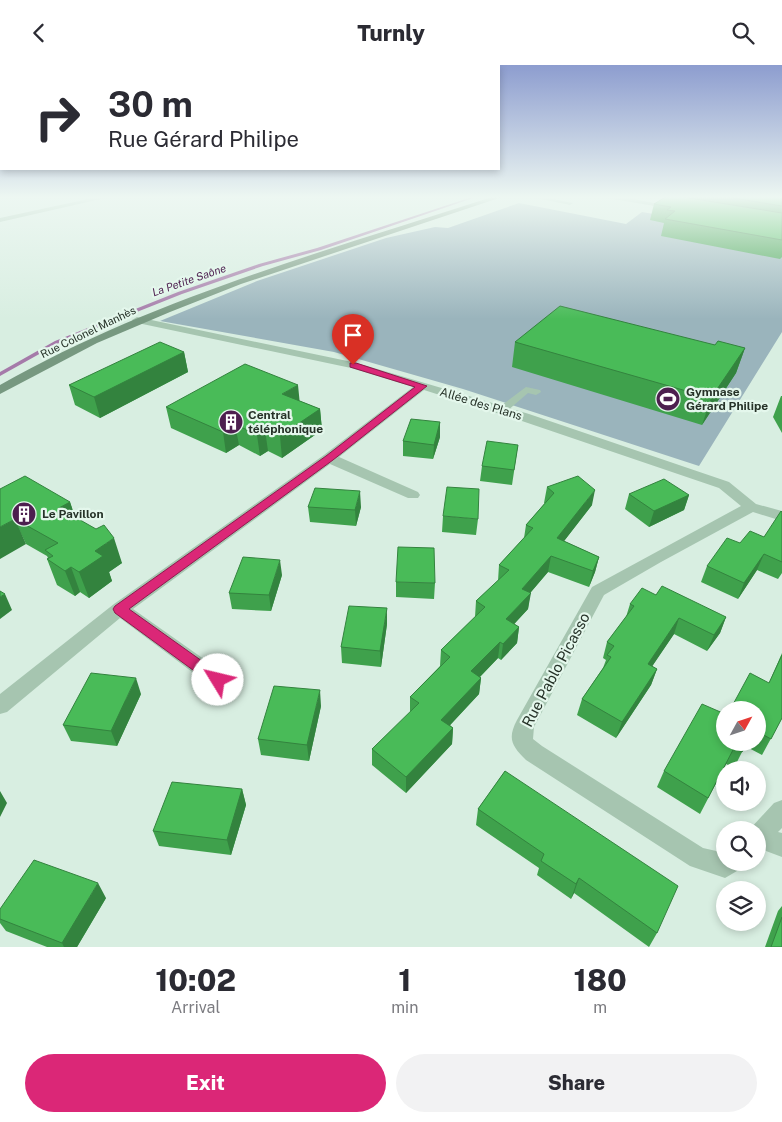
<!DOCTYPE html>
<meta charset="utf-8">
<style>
body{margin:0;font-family:"Public Sans",sans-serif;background:#f2f2f3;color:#2b2b33;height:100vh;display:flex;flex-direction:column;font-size:19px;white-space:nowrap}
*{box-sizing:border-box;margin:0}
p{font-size:16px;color:#7c7c81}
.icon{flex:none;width:28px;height:28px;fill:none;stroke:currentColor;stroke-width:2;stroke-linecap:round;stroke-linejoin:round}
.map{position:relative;height:882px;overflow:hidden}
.sheet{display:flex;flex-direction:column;background:#fff;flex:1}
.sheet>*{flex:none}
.top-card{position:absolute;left:0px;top:0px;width:500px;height:105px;box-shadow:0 2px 8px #0003;background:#fff;color:#2b2b33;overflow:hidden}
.needle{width:32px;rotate:50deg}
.tools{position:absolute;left:716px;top:636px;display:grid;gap:10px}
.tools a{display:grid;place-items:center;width:50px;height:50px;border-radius:50%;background:#fff;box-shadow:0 2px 8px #0003;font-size:25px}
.pin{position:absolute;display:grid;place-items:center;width:42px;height:42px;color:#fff;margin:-51px -21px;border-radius:50% 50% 50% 0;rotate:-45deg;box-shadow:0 0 5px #0007}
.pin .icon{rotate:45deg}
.me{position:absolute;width:55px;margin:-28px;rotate:306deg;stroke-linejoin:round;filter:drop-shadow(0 0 4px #0008)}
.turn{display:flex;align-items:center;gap:18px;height:105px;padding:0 25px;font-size:22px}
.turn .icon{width:65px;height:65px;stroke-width:2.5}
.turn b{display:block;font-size:35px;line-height:42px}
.eta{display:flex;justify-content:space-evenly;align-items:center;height:85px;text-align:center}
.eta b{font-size:30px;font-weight:800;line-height:35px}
.primary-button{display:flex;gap:10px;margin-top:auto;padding:10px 25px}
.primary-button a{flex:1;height:58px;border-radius:30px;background:#db2777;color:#fff;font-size:20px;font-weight:800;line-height:58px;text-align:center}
.primary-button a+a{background:#f2f2f3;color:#2b2b33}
header{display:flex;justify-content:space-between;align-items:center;height:65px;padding:0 25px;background:#fff;font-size:22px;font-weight:800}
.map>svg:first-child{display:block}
.green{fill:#9ab4bc}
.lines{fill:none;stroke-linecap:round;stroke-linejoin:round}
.stream{fill:#a57aa9;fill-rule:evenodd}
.lane{fill:#a6c5b0;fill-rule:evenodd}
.street{fill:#a6c5b0;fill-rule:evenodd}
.secondary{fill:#779880;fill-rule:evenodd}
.wall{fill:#3fa14c}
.shaded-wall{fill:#33833e}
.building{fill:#49bb58;stroke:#33833e}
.route{fill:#db2777;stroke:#8e194d}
.labels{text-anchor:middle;stroke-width:4.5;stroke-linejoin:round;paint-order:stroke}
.far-water-label{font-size:11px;font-style:italic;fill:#4d1f4f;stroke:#e4f7ec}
.far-street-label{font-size:11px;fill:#263228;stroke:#e4f7ec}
.poi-label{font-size:12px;font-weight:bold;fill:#263228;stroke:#e4f7ec;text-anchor:start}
.street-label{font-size:12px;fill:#263228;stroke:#e4f7ec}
.near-street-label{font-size:15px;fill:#263228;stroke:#e4f7ec}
</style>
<header><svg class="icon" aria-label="back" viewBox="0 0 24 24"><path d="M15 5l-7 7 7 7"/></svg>Turnly<svg class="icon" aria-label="search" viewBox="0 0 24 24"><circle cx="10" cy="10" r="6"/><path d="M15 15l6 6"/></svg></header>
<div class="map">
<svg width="782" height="882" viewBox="0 0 782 882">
<rect width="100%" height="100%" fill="#d8eee1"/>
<path class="green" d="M519,138L626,159L642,147L782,172V267L699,401L463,324L334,287L160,256L257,216L386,173L435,162L448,163Z"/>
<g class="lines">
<path class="stream" d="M475,131H479L321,185L263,201L182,229L59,278L0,311V307L55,276L178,227L259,199L317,183Z"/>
<path class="lane" d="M526,131H537L573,138L570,140Z
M526,322L540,325L541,327L536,330L528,328L506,347H498L497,345L498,343Z"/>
<path class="street" d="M102,131H114L0,157V153Z
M604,131H617L676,142L672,144L607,133Z
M137,252L357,298L529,349L729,417L756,439L782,446V456L753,447L661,497L604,530L534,662L533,674L542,681L703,783L725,788V798H741L737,806L725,813L690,801L526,695C512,681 507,674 517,655L592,522L741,441L719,423L519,355L424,325L339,392L418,427L420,430L418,433H408L330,399L133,544L225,609L228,615L225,621L218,623L211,621L120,553L7,647L0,649V629L114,539L324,390L413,322L351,303L133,257L132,255Z
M782,735V763L778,767L782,768V792L758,783V765H749L774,738Z"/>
<path class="secondary" d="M495,131H505L241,219L170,247L97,278L0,329V320C155,232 327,186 495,131Z"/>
</g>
<path class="wall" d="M667,131H782V192L780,194L661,171L664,158L650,155L654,139Z
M515,277L715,280L745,283L736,308L702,360L512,302Z
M184,287L188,307L100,353L75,340L69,320Z
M781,331H782V368L773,352Z
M300,336L320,344L322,365L282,393L268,386L260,391L239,380L226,388L171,363L166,342Z
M440,357V372L433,394L403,391V376Z
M518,380L512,420L480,416L482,401Z
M547,422L592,440L564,476L599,492L595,507L589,522L548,507L530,528L528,544L514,559L519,562L517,578L501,595L498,593L480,612L481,613L479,629L450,660L453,663L452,679L406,728L372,700V684L410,648V632L440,601L441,585L475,552L476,536L498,516L499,500L524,473L526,460L545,438H544Z
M0,424L70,437L75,452L122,498L109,507L112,516L89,533L80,527L75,531L57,520L47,494L48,493L47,491L26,479Z
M629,429L689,430L684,445L649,462L625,444Z
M308,442H361L356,461L310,457Z
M782,447V508L778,514L757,505L738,534L701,517L707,501L740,478L764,472Z
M443,451L478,454L476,470L442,467Z
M282,510L271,546L232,544L229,528Z
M396,517L435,518L434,534L396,532Z
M656,530L726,552L720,568L707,586L674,569L652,601L657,604L651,620L616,673L577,650L582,634L603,603L606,595L603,593L607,577L626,552L630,539Z
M387,559L381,602L342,598L341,582Z
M782,588V653L762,690L745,681L734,703L726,699L700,749L657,722L664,706L725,678H758V645L769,618Z
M141,629L117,681L71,676L63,660Z
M321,641L309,696L261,690L258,674Z
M505,706L657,868L649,882L574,828L571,834L537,810L539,803L476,760L478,744Z
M242,724L246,740L231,790L159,781L153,766Z
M106,833L77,882H47L6,866L0,858V844Z
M782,841V882H765L778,846Z"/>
<path class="shaded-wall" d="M745,283L736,308L702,360L711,333Z
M184,287L188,307L100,353L94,332Z
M298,320L300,340L282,329Z
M320,344L322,365L282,393L280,371Z
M440,357V372L433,394L434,380Z
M235,359L239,380L226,388L223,367Z
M265,365L268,386L260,391L257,370Z
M595,425L592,440L554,489L557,473Z
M360,426L361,442L356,461L355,445Z
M689,430L684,445L649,462L654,446Z
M70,437L78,461L59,443Z
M15,454L26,479L0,494V462Z
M114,473L122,498L109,507L112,516L89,533L79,507L95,486Z
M764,489L757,505L738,534L744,518Z
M551,491L548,507L520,540L522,524Z
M599,492L595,507L589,522L593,506Z
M280,495L282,510L271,546L269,530Z
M71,502L80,527L75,531L65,506Z
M531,528L528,544L504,570L506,554Z
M5,529L12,545L0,554V532Z
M387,543V559L381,602L380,586Z
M726,552L720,568L707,586L714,570Z
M679,553L674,569L643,615L648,599Z
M519,562L517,578L501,595L503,579Z
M500,577L498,593L470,622L471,606Z
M657,604L651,620L616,673L622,657Z
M136,613L141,629L117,681L111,666Z
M481,613L479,629L440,671L441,655Z
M320,625L321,641L309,696L307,680Z
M453,663L452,679L406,728V712Z
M242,724L246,740L231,790L227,775Z
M0,726L7,738L0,752Z
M579,813L574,828L571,834L576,819Z
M98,818L106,833L77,882H64L62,878Z"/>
<path class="building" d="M667,131H677L782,148V175L665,154L675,146L667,145L671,142L654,139Z
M721,131H782V141Z
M560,241L715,280L718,276L745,283L711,333L515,277Z
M160,277L184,287L94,332L69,320Z
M245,299L298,320L282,329L320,344L280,371L265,365L257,370L235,359L223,367L166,342Z
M411,354L440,357L434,380L403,376Z
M487,376L518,380L514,405L482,401Z
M25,411L70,437L59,443L96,464L104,460L114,473L95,486L103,491L79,507L71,502L65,506L47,494L53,491L45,485L58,478L15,454L0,462V424Z
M578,411L595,425L557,473L599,492L593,506L551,491L522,524L531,528L506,554L519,562L503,579L500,577L471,606L481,613L441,655L453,663L406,712L372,684L419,638L410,632L450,592L441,585L485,542L476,536L509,505L499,500L533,463L526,460L554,428L547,422Z
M664,414L689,430L654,446L629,429Z
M447,422L479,424L478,454L443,451Z
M315,423L360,426L355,445L308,442Z
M781,446L782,447V497L764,489L744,518L707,501L727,473L740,478L750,466L764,472Z
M398,482L434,483L435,518L396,517Z
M243,492L280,495L269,530L229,528Z
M662,521L726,552L714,570L679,553L648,599L657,604L622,657L582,634L611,592L607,590L614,581L607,577L634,541L630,539L642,523L656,530Z
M0,526L5,529L0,532Z
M349,541L387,543L380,586L341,582Z
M782,590V653L771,674L758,667V645H730L750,608L769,618Z
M91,608L136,613L111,666L63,660Z
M274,621L320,625L307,680L258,674Z
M702,639L725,649V678H747L742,687L734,683L708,733L664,706Z
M505,706L678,821L657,868L579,813L576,819L541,796L544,789L478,744Z
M172,717L242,724L227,775L153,766Z
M34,795L98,818L62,878L0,854V844Z
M782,852V882H771Z"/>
<linearGradient id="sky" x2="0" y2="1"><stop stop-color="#8d9dcf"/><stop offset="0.52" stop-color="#edf7f2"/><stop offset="1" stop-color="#edf7f2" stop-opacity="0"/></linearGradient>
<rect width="782" height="254" fill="url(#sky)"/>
<path class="route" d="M350,298H356L427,321L333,395L129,544L223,611L225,615L223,619L218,621L212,619L115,548L113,544L115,541L326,391L415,322L350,302Z"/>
<defs>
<symbol id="stadium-disc" viewBox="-11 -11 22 22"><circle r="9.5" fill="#4d1f4f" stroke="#e4f7ec"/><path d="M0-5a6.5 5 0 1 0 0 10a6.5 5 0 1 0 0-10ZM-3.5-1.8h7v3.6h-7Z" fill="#fff"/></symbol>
<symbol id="building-disc" viewBox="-11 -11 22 22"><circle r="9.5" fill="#4d1f4f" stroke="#e4f7ec"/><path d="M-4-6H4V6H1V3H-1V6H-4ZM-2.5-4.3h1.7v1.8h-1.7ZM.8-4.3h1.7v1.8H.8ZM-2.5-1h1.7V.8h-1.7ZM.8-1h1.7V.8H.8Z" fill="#fff"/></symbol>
</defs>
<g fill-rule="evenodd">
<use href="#stadium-disc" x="654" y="320" width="28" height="28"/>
<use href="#building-disc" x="217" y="343" width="28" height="28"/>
<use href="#building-disc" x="10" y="435" width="28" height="28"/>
</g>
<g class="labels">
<g class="far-water-label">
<text transform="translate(189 215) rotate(-19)" y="4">La Petite Saône</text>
</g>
<g class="far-street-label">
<text transform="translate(88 267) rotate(-26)" y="4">Rue Colonel Manhès</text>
</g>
<g class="poi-label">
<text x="686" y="331">Gymnase<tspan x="686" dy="14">Gérard Philipe</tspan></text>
<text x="248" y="354">Central<tspan x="248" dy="14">téléphonique</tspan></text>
<text x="42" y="453">Le Pavillon</text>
</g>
<g class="street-label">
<text transform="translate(481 339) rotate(17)" y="4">Allée des Plans</text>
</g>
<g class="near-street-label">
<text transform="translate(556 605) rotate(-62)" y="5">Rue Pablo Picasso</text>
</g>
</g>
</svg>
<div class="tools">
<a><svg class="needle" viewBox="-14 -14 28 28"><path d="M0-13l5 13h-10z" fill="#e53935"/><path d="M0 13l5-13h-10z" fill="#7c7c81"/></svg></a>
<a><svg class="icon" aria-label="sound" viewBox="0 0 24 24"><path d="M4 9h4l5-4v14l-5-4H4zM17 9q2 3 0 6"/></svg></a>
<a><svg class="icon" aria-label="search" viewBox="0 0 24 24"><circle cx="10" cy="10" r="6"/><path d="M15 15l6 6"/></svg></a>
<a><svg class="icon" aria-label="layers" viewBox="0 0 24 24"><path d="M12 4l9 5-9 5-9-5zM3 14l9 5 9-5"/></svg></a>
</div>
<div class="pin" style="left:353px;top:300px;background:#d93025"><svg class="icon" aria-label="arrive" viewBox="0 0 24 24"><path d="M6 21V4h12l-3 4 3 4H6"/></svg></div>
<svg class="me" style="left:218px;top:615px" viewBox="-20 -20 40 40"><circle r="19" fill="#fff"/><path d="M0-13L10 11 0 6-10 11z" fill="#db2777"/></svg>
<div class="top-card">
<div class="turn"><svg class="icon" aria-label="right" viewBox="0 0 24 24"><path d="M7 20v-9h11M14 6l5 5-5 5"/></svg><div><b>30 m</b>Rue Gérard Philipe</div></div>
</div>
</div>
<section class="sheet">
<div class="eta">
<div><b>10:02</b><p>Arrival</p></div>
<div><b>1</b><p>min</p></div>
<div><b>180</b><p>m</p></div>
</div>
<div class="primary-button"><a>Exit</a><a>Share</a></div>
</section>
